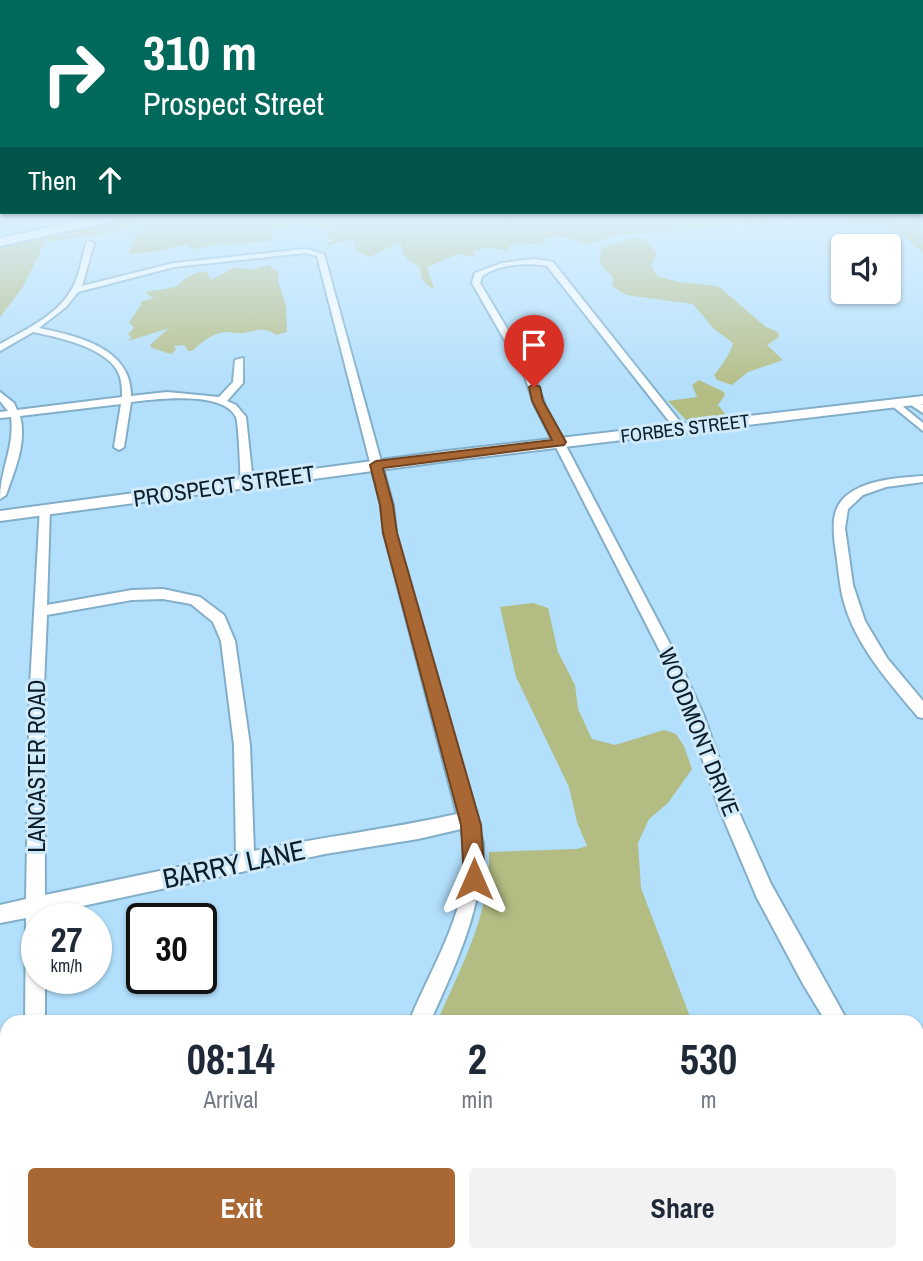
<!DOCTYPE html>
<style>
body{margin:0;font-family:"Archivo Narrow",sans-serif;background:#f2f2f3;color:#1f2937;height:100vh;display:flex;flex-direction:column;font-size:26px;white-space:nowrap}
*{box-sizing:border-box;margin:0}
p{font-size:23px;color:#747a83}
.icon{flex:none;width:38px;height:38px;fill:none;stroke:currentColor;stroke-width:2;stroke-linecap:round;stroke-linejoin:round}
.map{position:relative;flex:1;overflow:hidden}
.drawer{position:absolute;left:0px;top:1015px;width:924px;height:247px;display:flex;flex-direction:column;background:#fff;border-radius:21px 21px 0 0;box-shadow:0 2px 5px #0004}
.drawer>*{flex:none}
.banner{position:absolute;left:0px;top:0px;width:924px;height:214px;box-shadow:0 2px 5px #0004;background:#00695c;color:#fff;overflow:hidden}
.fabs{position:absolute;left:831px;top:234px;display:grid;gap:14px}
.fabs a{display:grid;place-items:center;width:70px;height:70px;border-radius:7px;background:#fff;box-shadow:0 2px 5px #0004;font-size:35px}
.speed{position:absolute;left:21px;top:903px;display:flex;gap:14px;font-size:35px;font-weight:700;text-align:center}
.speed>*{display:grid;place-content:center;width:91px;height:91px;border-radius:50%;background:#fff;box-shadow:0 2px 5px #0004;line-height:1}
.speed small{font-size:18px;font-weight:400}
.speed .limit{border:4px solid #111;border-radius:10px;background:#fff;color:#111}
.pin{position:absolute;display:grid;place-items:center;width:60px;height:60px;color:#fff;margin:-72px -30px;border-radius:50% 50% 50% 0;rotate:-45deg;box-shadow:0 0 7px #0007}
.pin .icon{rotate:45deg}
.me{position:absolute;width:77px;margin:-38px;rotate:0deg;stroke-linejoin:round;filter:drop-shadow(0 0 5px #0008)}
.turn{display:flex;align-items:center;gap:24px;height:147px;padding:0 28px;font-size:32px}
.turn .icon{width:91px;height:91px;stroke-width:2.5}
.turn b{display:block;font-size:49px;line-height:60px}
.then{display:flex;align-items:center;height:66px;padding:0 28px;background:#0003;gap:14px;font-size:26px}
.eta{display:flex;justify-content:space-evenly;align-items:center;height:119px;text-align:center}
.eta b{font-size:42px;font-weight:800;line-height:49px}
.cta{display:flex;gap:14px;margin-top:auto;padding:14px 28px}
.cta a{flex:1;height:80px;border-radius:7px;background:#a96734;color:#fff;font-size:28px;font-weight:800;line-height:80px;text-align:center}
.cta a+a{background:#f2f2f3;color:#1f2937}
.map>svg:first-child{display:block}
.green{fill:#b3bc83}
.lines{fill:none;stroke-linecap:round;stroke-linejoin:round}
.minor-casing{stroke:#82aec9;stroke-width:4}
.secondary-casing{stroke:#82aec9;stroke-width:4}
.motorway-casing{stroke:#82aec9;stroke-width:4}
.minor{fill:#fff;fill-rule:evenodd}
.secondary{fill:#fff;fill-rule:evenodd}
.motorway{fill:#fff;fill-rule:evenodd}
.route{fill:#a96734;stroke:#6e4322;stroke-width:2}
.labels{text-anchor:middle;stroke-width:6;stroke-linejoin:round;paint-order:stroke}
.far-street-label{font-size:19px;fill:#0c1d27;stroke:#cfeafb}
.street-label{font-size:23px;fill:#0c1d27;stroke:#cfeafb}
.near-street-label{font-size:28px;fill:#0c1d27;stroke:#cfeafb}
</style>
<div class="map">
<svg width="923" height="1261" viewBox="0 0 923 1261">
<rect width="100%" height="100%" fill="#b2dffc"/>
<path class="green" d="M136,217H821L617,235L585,245C575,239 556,233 545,239L546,243L511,245L507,251C496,248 486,247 474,251L475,257L458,254L427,267L434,288L432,289L423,281L419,266C408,261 400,254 401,242L369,257L356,251L355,242L352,240L323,246L334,240L324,237L332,231L330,228L291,226L270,229L274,232L271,241L224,245L220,243L191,250L188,244L152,252L128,254L135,236L145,231L141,230L142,225L111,233L45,242L23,287L0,317V248Z
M922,217L923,253L903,235L879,222L865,226L848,224L850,219L856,218Z
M633,238L645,239L657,253L651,265L657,276L679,282L718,286L766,327L778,332L779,337L767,345L783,360L748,372L732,385L717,380L714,375C720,369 732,350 733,343L714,329L693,304L626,295L612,286L614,279L600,263L601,248Z
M268,265L279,273L278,281L286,306L287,332L276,335C263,326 257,331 243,333C238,334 232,332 226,332C212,333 201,343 192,351H188L184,345L174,346L176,350L171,354L152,348L150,345L169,328L129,341L131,337L128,334L134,328L129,322L142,304L140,302L153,298L145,292L176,287C184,279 194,270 207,272L211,280L233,268L254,269Z
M699,380L724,392L725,395L718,405L727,416L686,420L668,401L697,397L692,385Z
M533,603L548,608L558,652L575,685L578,709L592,739L615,745L664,730L676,734L684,746L692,769L668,803L649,819L638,843L641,888L692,1022H437C461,967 491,913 489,852L577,849L587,846L577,822L569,787L516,677L500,607Z
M378,1255H770L772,1261H378Z"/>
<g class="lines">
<defs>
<path id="minor" d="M87,241L94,243L82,286L174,263L305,249L324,254L393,505L396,533L483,843C483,908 456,964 430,1022H409C433,962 479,896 461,829L418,839L325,854L45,914V919H37V978H45V1022H25L26,918L0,923V905L26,899L30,686L40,507L44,506L50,510L47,605L132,590L163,589L200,597L224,615L235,641L250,745L254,851C321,837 390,829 457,814L384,533L381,505L317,256L305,253L174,267L78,292L66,307L39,328C77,336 132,348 131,396L167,392L219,397L233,382L235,360L243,358V383L227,401L236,405L246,417L253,483L251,485L247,487L241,483C240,471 239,425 236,417C223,390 154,399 131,402L124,447L119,450L114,447L121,404L20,416C27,443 15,469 6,495L0,499C0,469 15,447 11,417L0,418V412L8,411L0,401V392L14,403L17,410L122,397C122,388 122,379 117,370C103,347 58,337 33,332L0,351V344C27,329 62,313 75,283C81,270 82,255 87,241ZM163,599L191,604L213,622L221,641L234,745L236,855L45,895L44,686L47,615L132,600Z
M534,259L553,262L685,428L680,431L676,430L547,266C526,262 500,264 482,276L480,283L534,374L545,406L680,663L703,714L737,808L771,884L848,1022H826L803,984L757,898L719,808L687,714L666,663L535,406L524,374L472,283L475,273L502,263Z
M912,398L923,405V413L908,403V399Z
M895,400L923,423V431L891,405L890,403Z
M923,476V482L886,487L863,495L848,509L845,528L853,585L865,621L887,658L923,701V718L918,717C888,681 855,645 843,599C839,582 838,564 835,546C833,528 831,509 846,496C867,479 898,478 923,476Z
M917,1120L923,1122V1150L917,1148Z
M7,1245V1255H24V1261H0L3,1246Z
M346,1255H370L371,1261H345Z"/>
<path id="secondary" d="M923,396V404L447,461L0,521V511L447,451Z"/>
<path id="motorway" d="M0,217H10L0,222Z
M95,217H118L112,221L0,246V238Z"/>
</defs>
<use href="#minor" class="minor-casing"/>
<use href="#secondary" class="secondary-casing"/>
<use href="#motorway" class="motorway-casing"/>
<use href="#minor" class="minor"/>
<use href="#secondary" class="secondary"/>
<use href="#motorway" class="motorway"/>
</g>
<linearGradient id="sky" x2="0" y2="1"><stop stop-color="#6bb2c8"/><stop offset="0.55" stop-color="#dcf1fe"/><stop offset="1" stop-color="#dcf1fe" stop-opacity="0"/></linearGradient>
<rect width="923" height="393" fill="url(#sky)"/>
<path class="route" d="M534,384L540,387L543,401L566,442L564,445L383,468L393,505L397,533L481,825L485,879L482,886L474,889L467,886L464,879L461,825L383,533L380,505L370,465L376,461L552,440L532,401L529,387Z"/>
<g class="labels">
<g class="far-street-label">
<text transform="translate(685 428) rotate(-7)" y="7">FORBES STREET</text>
</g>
<g class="street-label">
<text transform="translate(224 486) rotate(-8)" y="8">PROSPECT STREET</text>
<text transform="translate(699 732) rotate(68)" y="8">WOODMONT DRIVE</text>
<text transform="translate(37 766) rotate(-90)" y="8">LANCASTER ROAD</text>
</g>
<g class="near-street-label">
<text transform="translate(234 864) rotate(-12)" y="10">BARRY LANE</text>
</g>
</g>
</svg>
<div class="fabs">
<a><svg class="icon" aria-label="sound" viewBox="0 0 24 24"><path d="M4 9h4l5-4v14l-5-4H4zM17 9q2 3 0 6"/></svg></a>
</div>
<div class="speed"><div>27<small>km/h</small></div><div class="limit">30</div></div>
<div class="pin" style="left:534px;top:387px;background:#d93025"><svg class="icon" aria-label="arrive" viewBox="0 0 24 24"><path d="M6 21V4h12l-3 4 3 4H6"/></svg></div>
<svg class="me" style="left:474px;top:879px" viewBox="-20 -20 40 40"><path d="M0-17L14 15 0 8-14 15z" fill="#a96734" stroke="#fff" stroke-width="4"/></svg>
<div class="banner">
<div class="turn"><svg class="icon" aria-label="right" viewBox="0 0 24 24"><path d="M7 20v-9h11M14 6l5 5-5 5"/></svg><div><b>310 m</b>Prospect Street</div></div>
<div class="then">Then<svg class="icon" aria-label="ahead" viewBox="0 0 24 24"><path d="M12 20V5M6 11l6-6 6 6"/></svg></div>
</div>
<section class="drawer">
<div class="eta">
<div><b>08:14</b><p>Arrival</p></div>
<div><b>2</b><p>min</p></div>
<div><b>530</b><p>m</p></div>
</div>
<div class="cta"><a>Exit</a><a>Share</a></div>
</section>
</div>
